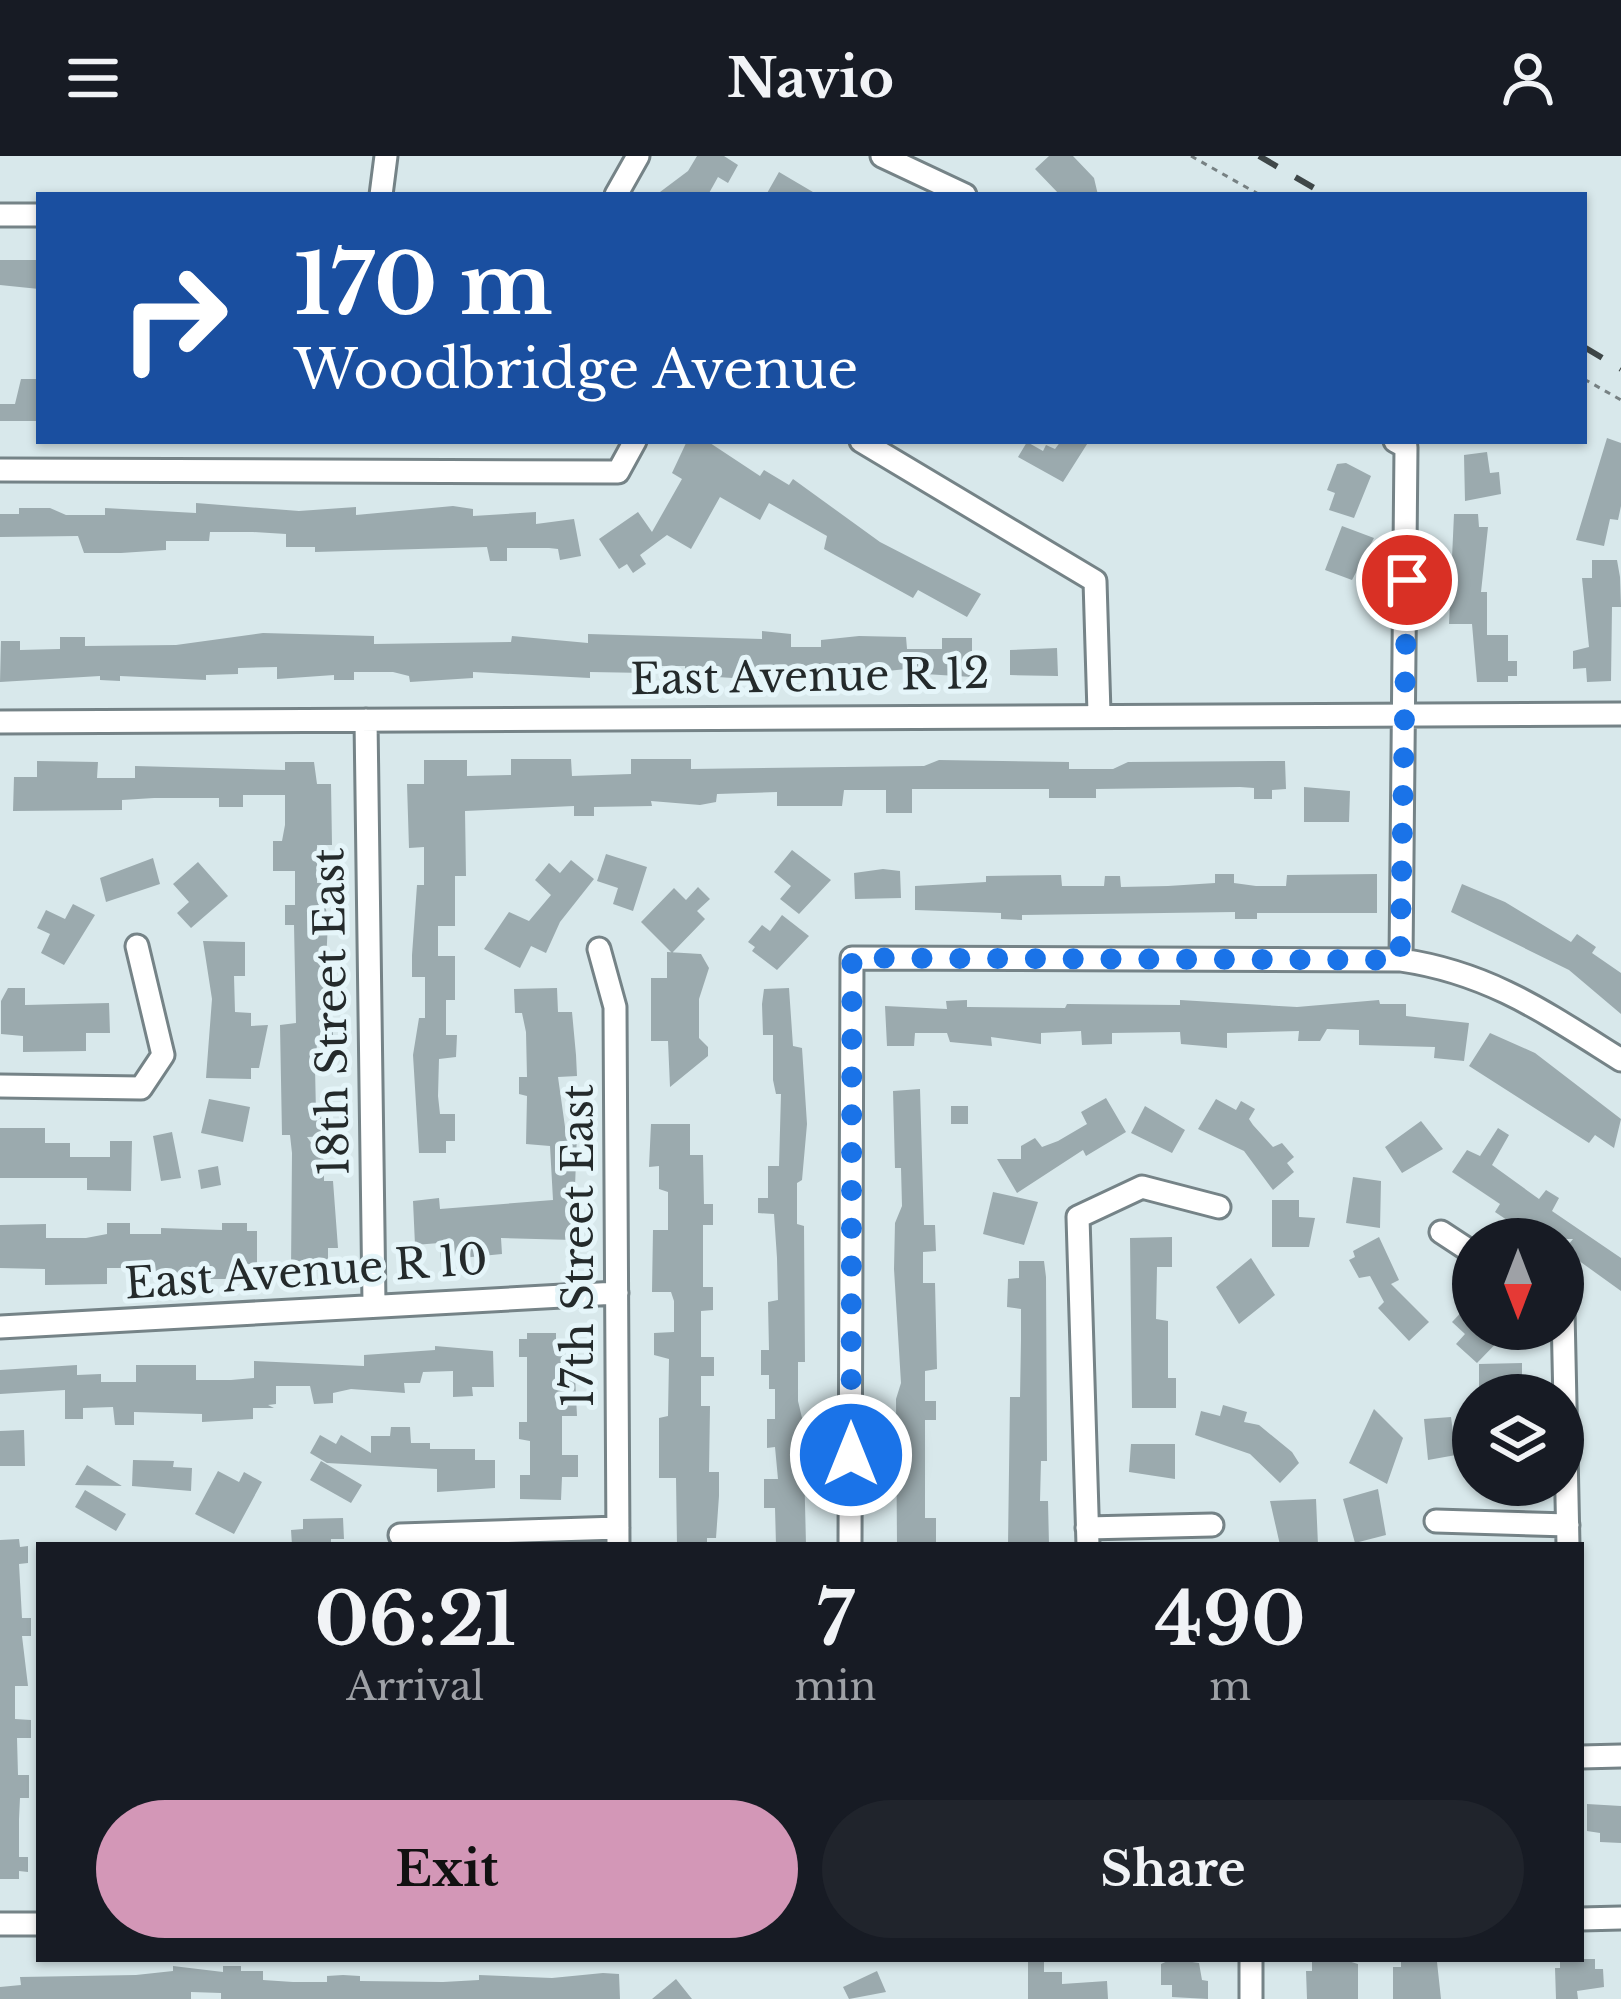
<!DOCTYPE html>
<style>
body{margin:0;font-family:"Libre Baskerville",serif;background:#20242c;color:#f1f3f6;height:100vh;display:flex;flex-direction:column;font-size:45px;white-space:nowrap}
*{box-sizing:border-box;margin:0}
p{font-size:39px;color:#9ea1a6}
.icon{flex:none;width:66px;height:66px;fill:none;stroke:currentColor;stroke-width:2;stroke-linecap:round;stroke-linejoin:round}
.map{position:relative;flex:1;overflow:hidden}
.drawer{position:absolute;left:36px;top:1386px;width:1548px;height:420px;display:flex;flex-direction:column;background:#171b24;border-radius:0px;box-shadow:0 3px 9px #0004}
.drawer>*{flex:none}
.banner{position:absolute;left:36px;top:36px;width:1551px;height:252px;border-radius:0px;box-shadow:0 3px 9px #0004;background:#1a4fa0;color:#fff;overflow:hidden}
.needle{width:78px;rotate:180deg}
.fabs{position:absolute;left:1452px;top:1062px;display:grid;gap:24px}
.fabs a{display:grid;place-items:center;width:132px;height:132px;border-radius:50%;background:#171b24;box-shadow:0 3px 9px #0004;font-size:60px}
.pin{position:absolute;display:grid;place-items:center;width:102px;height:102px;color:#fff;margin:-51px;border:6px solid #fff;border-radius:50%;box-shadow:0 3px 12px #0007}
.me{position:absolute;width:132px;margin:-66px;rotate:0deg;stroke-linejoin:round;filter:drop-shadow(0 0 9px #0008)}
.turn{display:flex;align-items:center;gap:42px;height:252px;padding:0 60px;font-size:54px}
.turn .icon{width:156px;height:156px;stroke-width:2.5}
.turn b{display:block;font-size:84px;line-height:102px}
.eta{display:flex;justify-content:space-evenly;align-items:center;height:204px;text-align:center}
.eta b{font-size:72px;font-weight:800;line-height:84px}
.button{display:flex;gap:24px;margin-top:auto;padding:24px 60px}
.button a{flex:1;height:138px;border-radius:72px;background:#d397b7;color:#111;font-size:48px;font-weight:800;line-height:138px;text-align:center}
.button a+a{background:#20242c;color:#f1f3f6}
header{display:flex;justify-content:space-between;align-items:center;height:156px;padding:0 60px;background:#171b24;font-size:54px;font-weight:800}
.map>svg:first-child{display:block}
.building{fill:#9baaae}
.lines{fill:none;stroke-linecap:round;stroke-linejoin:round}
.minor-casing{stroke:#758387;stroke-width:27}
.path{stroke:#778183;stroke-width:3;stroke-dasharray:6 6;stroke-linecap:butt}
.minor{stroke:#fff;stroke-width:21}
.rail{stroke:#3f4748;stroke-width:6;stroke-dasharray:21 21;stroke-linecap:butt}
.route{stroke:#1a73e8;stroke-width:21;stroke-dasharray:0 37.8}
.labels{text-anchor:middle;stroke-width:10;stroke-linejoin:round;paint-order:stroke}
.street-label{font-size:42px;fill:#242a2b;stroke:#e5f5f9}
</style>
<header><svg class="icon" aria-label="menu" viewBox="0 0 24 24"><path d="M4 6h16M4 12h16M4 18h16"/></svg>Navio<svg class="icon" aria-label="person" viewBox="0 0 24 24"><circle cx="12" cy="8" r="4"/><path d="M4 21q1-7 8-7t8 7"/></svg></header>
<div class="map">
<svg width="1621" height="1843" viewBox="0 0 1621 1843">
<rect width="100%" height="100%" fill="#d8e8eb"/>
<path class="building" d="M697,0H724L738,9L728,27L718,21L708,39H656L688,15Z
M1049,0H1073L1094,22L1098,39H1060L1035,13Z
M779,16L818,39H766Z
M0,104H39V133L0,129Z
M21,223H39V265H0V248H15Z
M1607,282L1621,287V350L1618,364L1610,363L1604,390L1576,384Z
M687,285H707L760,320L764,314L789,329L793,323L880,386L981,438L967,461L918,434L913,442L824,393L827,380L769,347L760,364L720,341L691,393L667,379L640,399L646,408L633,417L627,408L619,413L599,383L638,356L652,376L682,323L672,317Z
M1061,285H1089L1063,326L1018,301L1027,286L1043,295L1046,289L1055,293Z
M1487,296L1490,317L1499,316L1501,338L1465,345L1464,299Z
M1346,307L1371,320L1354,362L1329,354L1335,337L1327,334L1337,308Z
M196,347L299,355L356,351V359L453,350L473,353V360L536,356V368L574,363L581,400L560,404L558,393L549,392H507V405H490L487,391L315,396V391H286V378L253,376H210L209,385H166V394L121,397H84L78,380L0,381V358H19V352H50L66,359H105V352L196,357Z
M1454,358H1478L1479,371H1488L1481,436H1487V479H1508V505H1517V520H1508V526H1477L1472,468H1449Z
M1342,370L1374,382L1352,424L1325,414Z
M1592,404H1617L1620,421L1621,451H1612L1611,525L1587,526L1586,512L1573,513V495L1589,491L1582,422H1592Z
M762,475L791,478V491H821V484L859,480L906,481L907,493H942V482H972V521L925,518V511L850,519L765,515V521L733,522L685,519V510H647V517L590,516V522L473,516V522L410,526L409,520L393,516H354V524H334V519L277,523V511L238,512V518L206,519V524L120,520V525L100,524V520L0,526L1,485H20V494L60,493V481H85V490L176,489L263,477L374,480V488L511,486L512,480L588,487V478L762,483Z
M1057,492L1058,520L1010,519V494Z
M511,603H571L572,620L631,618V603H691V613L924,610L939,604L1069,606V613H1113L1128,606L1285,605L1286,633L1272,634V643H1254V632L1240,631L1096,633V642H1049V633H912V657H886V634H844L842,650H777V636L717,638L716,646L700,649L651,645L652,650L594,651V660H574V650L465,655L466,720H455V770H438V800H455V844H446V879H457L456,901L439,903L438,940L440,958H455V985H446V997H419L413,899L419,862H425V821H412V799L417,729H424V691L409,692L407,628H424V604H467V620L511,619Z
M37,605L98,606L97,622H135V610L285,614V606H314L317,628H331L332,689H317V727H322L328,766L323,867H333V887L317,888L315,911L316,958H331L332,980L307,981L324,1004V1025H333L338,1092H328V1114L291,1115L292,997L290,979H282L280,869L296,867L294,769H285V749H295V715H273V685H282L285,669V639H243V651H219V642H154L122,644V654L13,655L14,621H37Z
M1304,631L1350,635L1349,666H1304Z
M792,694L831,724L799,758L780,743L791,730L774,716Z
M606,698L647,711L633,755L613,748L618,732L597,725Z
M153,702L160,728L106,746L100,722Z
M571,704L594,723L560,766L546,797L531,790L520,812L484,793L509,756L529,765L551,739L535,724L549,707L560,717Z
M198,706L228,740L191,772L177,757L189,746L173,728Z
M883,713L900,715L901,742L855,743L854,717Z
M1215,718H1234V727L1256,730H1286L1287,719L1377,718V757H1257V763H1235V756L1022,759V764L1001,763V757L915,754V730L986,726V720L1061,719L1062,730H1104L1105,720H1120L1121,731L1168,730L1215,727Z
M1462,728L1505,746L1571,786L1577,778L1596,791L1592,797L1621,817V858L1569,814L1451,756Z
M698,731L710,743L697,755L705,763L672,797L641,766L674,732L686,744Z
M73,748L95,759L64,809L41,797L50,778L37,772L46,754L65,763Z
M782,759L809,780L777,814L752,795L755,791L748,786L762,769L770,775Z
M203,785L245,786V820H234L235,856L251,857V870L268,869L259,912H251V923L206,922L212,843Z
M667,796L701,798L709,812L699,843V882L708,891V900L670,931L668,885H651V822H667Z
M8,832H25V849L109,847L110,877H86V895L23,896V880L1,878V845Z
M557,832L558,856H572L576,899L577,920L558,921L566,978H577L573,1084L501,1082L502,1098L441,1104L439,1087L415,1089L413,1045L439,1042L440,1053L553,1044L550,990L526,988L527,940L519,938V921H527L526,876L522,857H515L514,833Z
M789,832L793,890L802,892L807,968L802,1024L797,1027V1068L804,1070L805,1206H798V1245L803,1266L806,1389H776L775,1352H764V1323H778L775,1291L767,1292V1263H775V1233H769V1219H761V1194H769L768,1146L778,1144L777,1102L774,1058L758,1057V1042H768V1010H779L781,938H776L773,924V879H763L762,848L764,833Z
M967,844V851L1065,852L1067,848L1180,849V844L1297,851L1379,844L1380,848H1406V860L1469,867L1464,905L1434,902L1435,891L1359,889V874L1327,873L1320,885H1298L1299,875L1227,877V892L1181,888L1180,876L1112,877V888L1082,889L1081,875L1041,877V888L991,881L992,890L950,886L947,877H915L914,890H887L885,850L947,853L946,845Z
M1490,877L1535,897L1621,963L1614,992L1595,979L1589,987L1469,910Z
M920,933L924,1069H935L936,1095L923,1096V1127H935L937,1213L925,1215V1245H936V1264H925V1362H936V1389H897L896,1243L901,1227L894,1113L895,1067L902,1050L901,1012H895L893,935Z
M1106,942L1126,976L1086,1000L1083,994L1017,1037L997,1003H1021V990L1035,982L1042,991L1058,985L1087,968L1081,956Z
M209,943L250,951L243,986L201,977Z
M1216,943L1236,954L1241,945L1255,953L1249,963L1253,969L1273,991L1282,987L1294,1001L1287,1007L1294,1016L1273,1034L1244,995L1198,973Z
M951,950H968V968H951Z
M1145,950L1185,974L1172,997L1131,977Z
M1421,965L1443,993L1402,1017L1385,991Z
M651,968H690V999H703L704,1048H713V1069H703V1131H713V1154L701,1155V1201H714V1220H701V1250H710L709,1316H719V1340L716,1382H707V1389H677L676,1322H659V1262L668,1260L669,1203L654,1199V1177L674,1176V1145L671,1136H652L653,1074H668V1036L659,1033V1010L649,1011Z
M0,972H45V987H70V1001H110V985H132L131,1035L87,1034V1022H0Z
M1498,972L1509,979L1492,1009L1539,1043L1546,1034L1559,1042L1552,1055L1621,1102V1135L1564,1094L1573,1083H1549L1516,1062L1513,1068L1495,1056L1500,1048L1452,1016L1467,994L1480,1000Z
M172,976L181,1022L161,1025L153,980Z
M218,1010L221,1029L201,1033L198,1014Z
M1353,1021L1381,1025L1380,1072L1346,1067Z
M993,1036L1038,1046L1024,1089L983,1078Z
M1272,1044H1299V1061L1315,1062L1309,1091H1272Z
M107,1067H130V1078H161V1072L222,1074V1067H247V1075H257V1108H231V1123H191V1128H170L171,1117H144V1112H107V1128L45,1129V1113L0,1112V1069L46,1068V1082H86L107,1078Z
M1172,1081V1111H1157L1156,1163L1168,1165V1222H1176V1252H1132L1130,1082Z
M1379,1081L1399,1124L1391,1128L1429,1166L1409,1185L1378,1152L1384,1146L1370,1120L1359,1122L1349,1104L1355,1101L1353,1095Z
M1251,1102L1275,1139L1239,1168L1216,1131Z
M1019,1105H1044L1046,1121L1047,1305H1041L1040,1345H1048L1049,1389H1008L1010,1241H1020L1021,1184V1153L1007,1151L1008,1123L1019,1122Z
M1473,1144V1173H1510L1477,1207L1456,1188L1465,1178L1452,1166Z
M527,1177H556V1199H574L577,1260H562V1299H578V1321H562L561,1344L520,1343V1319H530V1285L519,1283V1266H527V1201H519V1183H527Z
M435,1190L493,1195L494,1231H472L473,1240L453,1241V1215L423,1216L420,1227H404L405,1237L351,1233L333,1237V1247L314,1248L310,1230H276V1248L268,1249L274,1252H253V1263L202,1266V1258L134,1256V1269H115L113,1251L83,1252V1263H65V1234L0,1238V1214L77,1209V1219L101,1218V1226H136V1209H196V1224H231L254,1222V1205L364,1210V1199L435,1194Z
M1522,1207V1228H1515L1516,1239H1479V1208Z
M1223,1249L1247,1256L1244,1266L1259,1269L1292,1296L1299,1307L1280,1327L1250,1298L1195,1279L1201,1255L1220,1260Z
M1374,1253L1403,1282L1387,1328L1349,1307Z
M1451,1261L1456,1299L1428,1304L1424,1263Z
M391,1271H410L411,1287H430V1293H475V1304H495V1332L437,1336V1313L327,1307L310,1297L320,1279L336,1288L341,1279L371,1297V1280H390Z
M24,1274L25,1310H0V1275Z
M1131,1288H1175V1323L1129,1316Z
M133,1304L174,1305L173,1311L192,1312L191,1335L132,1330Z
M321,1305L362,1329L351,1347L310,1324Z
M87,1309L122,1330L75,1329Z
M218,1315L239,1326L244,1316L262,1326L234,1378L195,1358Z
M1378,1333L1386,1379L1355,1387L1343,1343Z
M85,1334L126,1358L116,1375L75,1351Z
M1316,1343L1318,1389H1280L1270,1345Z
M343,1362L344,1383H331V1389H292L291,1374L303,1373V1363Z
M19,1383L20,1391L28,1390V1407L19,1408L22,1462H31V1480H22L28,1530H15V1563L31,1564V1582H17L18,1619H29V1642H20L19,1663V1701H28V1716L19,1715V1723H0V1384Z
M1587,1648L1621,1650V1687L1600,1686V1677L1587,1675Z
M1172,1803L1199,1807L1202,1824L1208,1825V1843L1172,1841V1829H1161V1808Z
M1560,1803H1595V1813H1603L1604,1831L1577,1835L1578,1843H1556L1555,1812H1560Z
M1028,1804H1044V1816H1062V1828L1107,1825L1108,1843H1028Z
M1345,1804L1358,1808V1843H1307L1306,1815H1312V1806Z
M1401,1804L1437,1806L1441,1843H1393V1811H1401Z
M173,1810L223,1816V1810H241V1815H263V1824L293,1826H327V1820L343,1819L360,1820V1825L443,1826L479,1824V1819L552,1822L603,1817L619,1818L620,1843H221V1837L191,1836V1843H0V1831L21,1829L20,1821L136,1819L173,1815Z
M877,1815L886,1836L849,1843L843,1831Z
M676,1823L692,1843H652Z"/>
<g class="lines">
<defs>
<path id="minor" d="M882,0L965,39
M381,39L386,0
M616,39L638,0
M0,59H39
M861,285L1095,425L1099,557
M1395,285L1406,291L1401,804
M0,314L618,316L635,285
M366,564L374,1148
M0,566L1621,558
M599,793L615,851L618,1389
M0,930L141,932L163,899L137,790
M1441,1076L1473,1097
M1563,1155L1568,1389
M0,1171L617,1137
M1436,1365L1568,1369
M1087,1372L1212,1369
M400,1379L618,1372
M850,1389L852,802L1401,804C1490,817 1546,857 1621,904
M1088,1389L1078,1061L1142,1031L1219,1051
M1581,1601L1621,1600
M1581,1763L1621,1762
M0,1768H39
M1251,1803V1843"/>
</defs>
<use href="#minor" class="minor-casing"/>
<path class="path" d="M1191,0L1260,39
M1584,223L1621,244"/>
<use href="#minor" class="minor"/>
<path class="rail" d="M1259,0L1326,39
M1584,191L1621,213"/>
</g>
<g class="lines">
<path class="route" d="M851,1299L852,802L1400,804L1407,424"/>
</g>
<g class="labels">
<g class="street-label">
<text transform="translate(810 520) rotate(-1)" y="15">East Avenue R 12</text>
<text transform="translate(331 856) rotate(-91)" y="15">18th Street East</text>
<text transform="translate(578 1090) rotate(-90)" y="15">17th Street East</text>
<text transform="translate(306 1115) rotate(-4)" y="15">East Avenue R 10</text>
</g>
</g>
</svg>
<div class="fabs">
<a><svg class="needle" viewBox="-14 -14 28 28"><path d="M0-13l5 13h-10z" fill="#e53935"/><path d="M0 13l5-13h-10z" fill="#9ea1a6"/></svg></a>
<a><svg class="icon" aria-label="layers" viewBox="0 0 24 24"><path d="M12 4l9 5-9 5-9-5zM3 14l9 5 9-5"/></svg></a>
</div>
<div class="pin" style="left:1407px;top:424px;background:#d93025"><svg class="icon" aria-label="arrive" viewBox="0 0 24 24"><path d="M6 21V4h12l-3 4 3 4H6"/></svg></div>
<svg class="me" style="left:851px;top:1299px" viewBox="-20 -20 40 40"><circle r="17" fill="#1a73e8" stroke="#fff" stroke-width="3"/><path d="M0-11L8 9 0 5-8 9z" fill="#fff"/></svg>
<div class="banner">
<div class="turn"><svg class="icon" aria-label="right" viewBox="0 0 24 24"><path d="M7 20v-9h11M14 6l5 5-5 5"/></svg><div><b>170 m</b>Woodbridge Avenue</div></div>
</div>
<section class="drawer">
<div class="eta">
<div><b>06:21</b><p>Arrival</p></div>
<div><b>7</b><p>min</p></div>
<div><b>490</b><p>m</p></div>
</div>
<div class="button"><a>Exit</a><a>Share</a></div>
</section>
</div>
